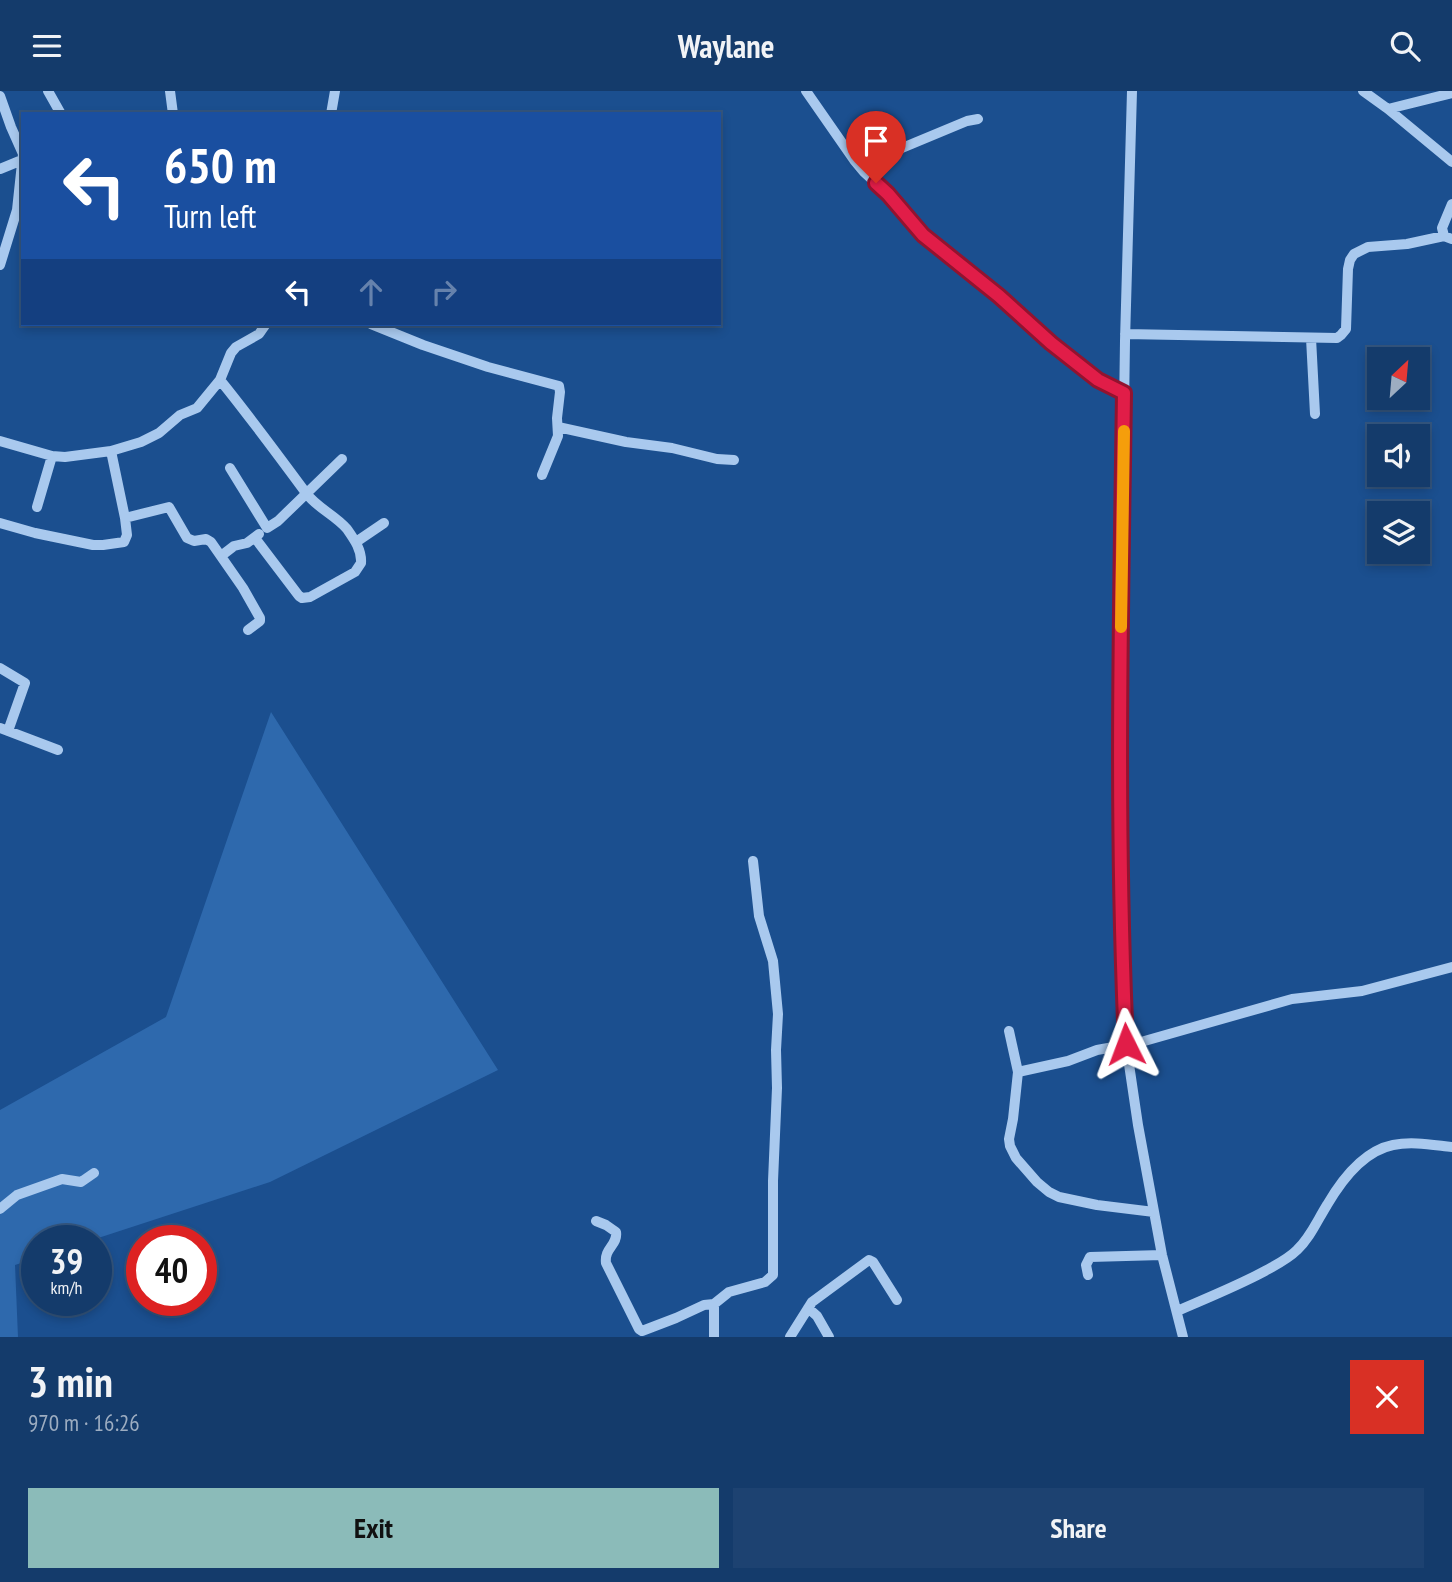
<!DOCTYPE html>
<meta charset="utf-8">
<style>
body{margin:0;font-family:"PT Sans Narrow",sans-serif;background:#1d4271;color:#f1f3f6;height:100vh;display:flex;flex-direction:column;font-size:26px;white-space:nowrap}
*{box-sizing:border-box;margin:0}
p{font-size:23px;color:#9dadc1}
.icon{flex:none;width:38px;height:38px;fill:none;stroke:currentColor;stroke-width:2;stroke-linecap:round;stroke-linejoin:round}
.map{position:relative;height:1246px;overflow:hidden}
.side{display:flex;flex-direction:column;background:#143b6b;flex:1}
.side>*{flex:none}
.hud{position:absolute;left:21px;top:21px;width:700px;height:214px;border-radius:0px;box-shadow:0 4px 10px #0003,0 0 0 2px #33557e;background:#1a4fa0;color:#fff;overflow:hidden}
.needle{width:46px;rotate:26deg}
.buttons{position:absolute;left:1367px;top:256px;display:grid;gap:14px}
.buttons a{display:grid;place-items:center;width:63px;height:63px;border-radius:0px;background:#143b6b;box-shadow:0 4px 10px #0003,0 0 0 2px #33557e;font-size:35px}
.speed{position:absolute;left:21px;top:1134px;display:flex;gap:14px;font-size:35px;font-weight:700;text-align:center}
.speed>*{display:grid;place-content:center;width:91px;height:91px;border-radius:50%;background:#143b6b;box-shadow:0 4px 10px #0003,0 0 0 2px #33557e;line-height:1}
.speed small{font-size:18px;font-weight:400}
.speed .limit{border:10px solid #d22;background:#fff;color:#111}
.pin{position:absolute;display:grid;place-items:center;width:60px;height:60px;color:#fff;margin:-72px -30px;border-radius:50% 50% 50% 0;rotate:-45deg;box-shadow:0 0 7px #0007}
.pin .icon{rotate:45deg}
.me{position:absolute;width:77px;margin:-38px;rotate:357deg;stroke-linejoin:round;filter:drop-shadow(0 0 5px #0008)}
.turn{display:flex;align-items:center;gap:24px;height:147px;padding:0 28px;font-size:32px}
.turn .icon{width:91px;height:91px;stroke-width:2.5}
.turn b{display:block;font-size:49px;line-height:60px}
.lanes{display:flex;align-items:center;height:66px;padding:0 28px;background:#0003;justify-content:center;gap:35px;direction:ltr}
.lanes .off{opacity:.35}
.round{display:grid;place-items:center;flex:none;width:74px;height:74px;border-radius:0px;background:#1d4271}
.head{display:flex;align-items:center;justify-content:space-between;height:119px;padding:0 28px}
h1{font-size:42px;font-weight:800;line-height:52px}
.button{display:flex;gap:14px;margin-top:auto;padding:14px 28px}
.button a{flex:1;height:80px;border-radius:0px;background:#8bbbb9;color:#111;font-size:28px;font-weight:800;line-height:80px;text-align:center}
.button a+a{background:#1d4271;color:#f1f3f6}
header{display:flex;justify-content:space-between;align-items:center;height:91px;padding:0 28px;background:#143b6b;font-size:32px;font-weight:800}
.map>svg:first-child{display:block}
.green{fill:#2e69ad}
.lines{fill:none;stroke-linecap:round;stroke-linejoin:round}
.minor{stroke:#a9c9ee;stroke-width:10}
.route-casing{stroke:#92132f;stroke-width:18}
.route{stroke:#e11d48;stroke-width:12}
.slow{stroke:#f59e0b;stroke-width:12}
</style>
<header><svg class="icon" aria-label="menu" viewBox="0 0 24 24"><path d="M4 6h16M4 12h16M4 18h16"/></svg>Waylane<svg class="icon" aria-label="search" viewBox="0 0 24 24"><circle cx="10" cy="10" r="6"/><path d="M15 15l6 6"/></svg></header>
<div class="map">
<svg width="1452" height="1246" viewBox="0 0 1452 1246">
<rect width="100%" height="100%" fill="#1b4f8f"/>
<path class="green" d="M271,621L498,979L270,1091L89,1150H37V1167L15,1174L18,1246H0V1019L166,926Z"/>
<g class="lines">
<path class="minor" d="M48,0L61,23
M170,0L173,23
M806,0L854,69L864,81L888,103L923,144L999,205L1051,252L1098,289L1124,302
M1132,0L1125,250L1120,593L1121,852L1126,953L1138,1034L1162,1164L1183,1246
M1363,0L1388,18L1452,71
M0,5L11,36L23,63
M1388,18L1452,2
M331,23L335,0
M0,78L22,69
M864,81L868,74L890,62L967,30L978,28
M1452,113L1442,137L1444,145L1452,148
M0,174L17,119L23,63
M371,233L423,254L488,276L559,295L560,301L557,327L558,345L542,384
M1125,243L1337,247L1341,244L1346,238L1348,178L1350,169L1354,163L1368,156L1407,153L1444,145
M1311,247L1315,323
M220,289C250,326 278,364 306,402C317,417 335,424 347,438C354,448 362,459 361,472L355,481L310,506L302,507L299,505L255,447
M558,336L626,351L672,357L717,368L734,369
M0,350L52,365L65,366L111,360L141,351L159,342L180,324L197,317L220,289L231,262L236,256L259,243L266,233
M230,377L267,437L278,430L342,368
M37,416L52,365
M125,427L169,416L187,447L194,450L206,448L211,451L243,497L260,527V530L248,539
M0,432L35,442L93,454H103L124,451L127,444L125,427L111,360
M356,451L384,432
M221,465L234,455L247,452L259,443
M0,577L25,592L8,640
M0,637L58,659
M1009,940L1018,981L1013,1028L1009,1048L1010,1055L1016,1067L1037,1091L1049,1101L1059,1106L1097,1114L1154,1121
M1018,981L1068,970L1097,959L1141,951L1292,908L1362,900L1452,876
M0,1118L17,1104L62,1088L81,1091L94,1082
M596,1130L606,1134L616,1141C618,1154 604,1157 606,1172L639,1238L642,1240L676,1227L704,1214L714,1213L729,1201L765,1191L773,1184V1090L777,997L776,959L778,923L773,870L759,825L753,770
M1088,1184L1086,1174L1090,1166L1162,1164
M808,1217L817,1225L829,1246
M1177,1220C1207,1207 1237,1195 1265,1180C1276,1174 1288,1168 1297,1159C1310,1147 1317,1130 1327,1114C1341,1090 1363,1060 1393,1054C1412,1050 1433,1054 1452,1056
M714,1246V1213
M790,1246L812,1211L869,1169L873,1171L897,1209"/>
</g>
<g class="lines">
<defs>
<path id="route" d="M876,92L888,103L923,144L999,205L1051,252L1098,289L1124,302C1121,519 1116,736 1126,953"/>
</defs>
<use href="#route" class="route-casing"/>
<use href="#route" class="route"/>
<path class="slow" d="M1121,536L1124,340"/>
</g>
</svg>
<div class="buttons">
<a><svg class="needle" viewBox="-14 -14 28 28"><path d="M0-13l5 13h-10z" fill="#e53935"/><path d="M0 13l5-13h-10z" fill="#9dadc1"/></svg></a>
<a><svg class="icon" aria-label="sound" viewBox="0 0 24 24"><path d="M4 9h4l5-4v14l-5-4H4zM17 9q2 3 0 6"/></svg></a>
<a><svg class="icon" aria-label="layers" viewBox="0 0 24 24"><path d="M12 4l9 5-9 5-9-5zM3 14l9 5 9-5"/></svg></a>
</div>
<div class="speed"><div>39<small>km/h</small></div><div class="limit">40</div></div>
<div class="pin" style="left:876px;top:92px;background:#d93025"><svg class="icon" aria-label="arrive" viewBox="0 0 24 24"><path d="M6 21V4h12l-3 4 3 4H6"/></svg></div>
<svg class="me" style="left:1126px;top:953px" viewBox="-20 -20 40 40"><path d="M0-17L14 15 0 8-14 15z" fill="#e11d48" stroke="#fff" stroke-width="4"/></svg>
<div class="hud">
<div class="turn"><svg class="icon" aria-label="left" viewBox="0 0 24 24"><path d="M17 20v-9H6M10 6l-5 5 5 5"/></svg><div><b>650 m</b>Turn left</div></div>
<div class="lanes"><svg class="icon" aria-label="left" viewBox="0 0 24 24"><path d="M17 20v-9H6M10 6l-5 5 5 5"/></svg><svg class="icon off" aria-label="ahead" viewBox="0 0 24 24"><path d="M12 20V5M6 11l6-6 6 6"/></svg><svg class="icon off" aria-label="right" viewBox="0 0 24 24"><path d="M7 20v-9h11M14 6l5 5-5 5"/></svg></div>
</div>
</div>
<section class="side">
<div class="head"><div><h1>3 min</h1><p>970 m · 16:26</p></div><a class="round" style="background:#d93025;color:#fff"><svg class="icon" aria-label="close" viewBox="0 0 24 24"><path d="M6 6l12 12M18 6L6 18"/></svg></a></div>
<div class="button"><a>Exit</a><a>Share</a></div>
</section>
